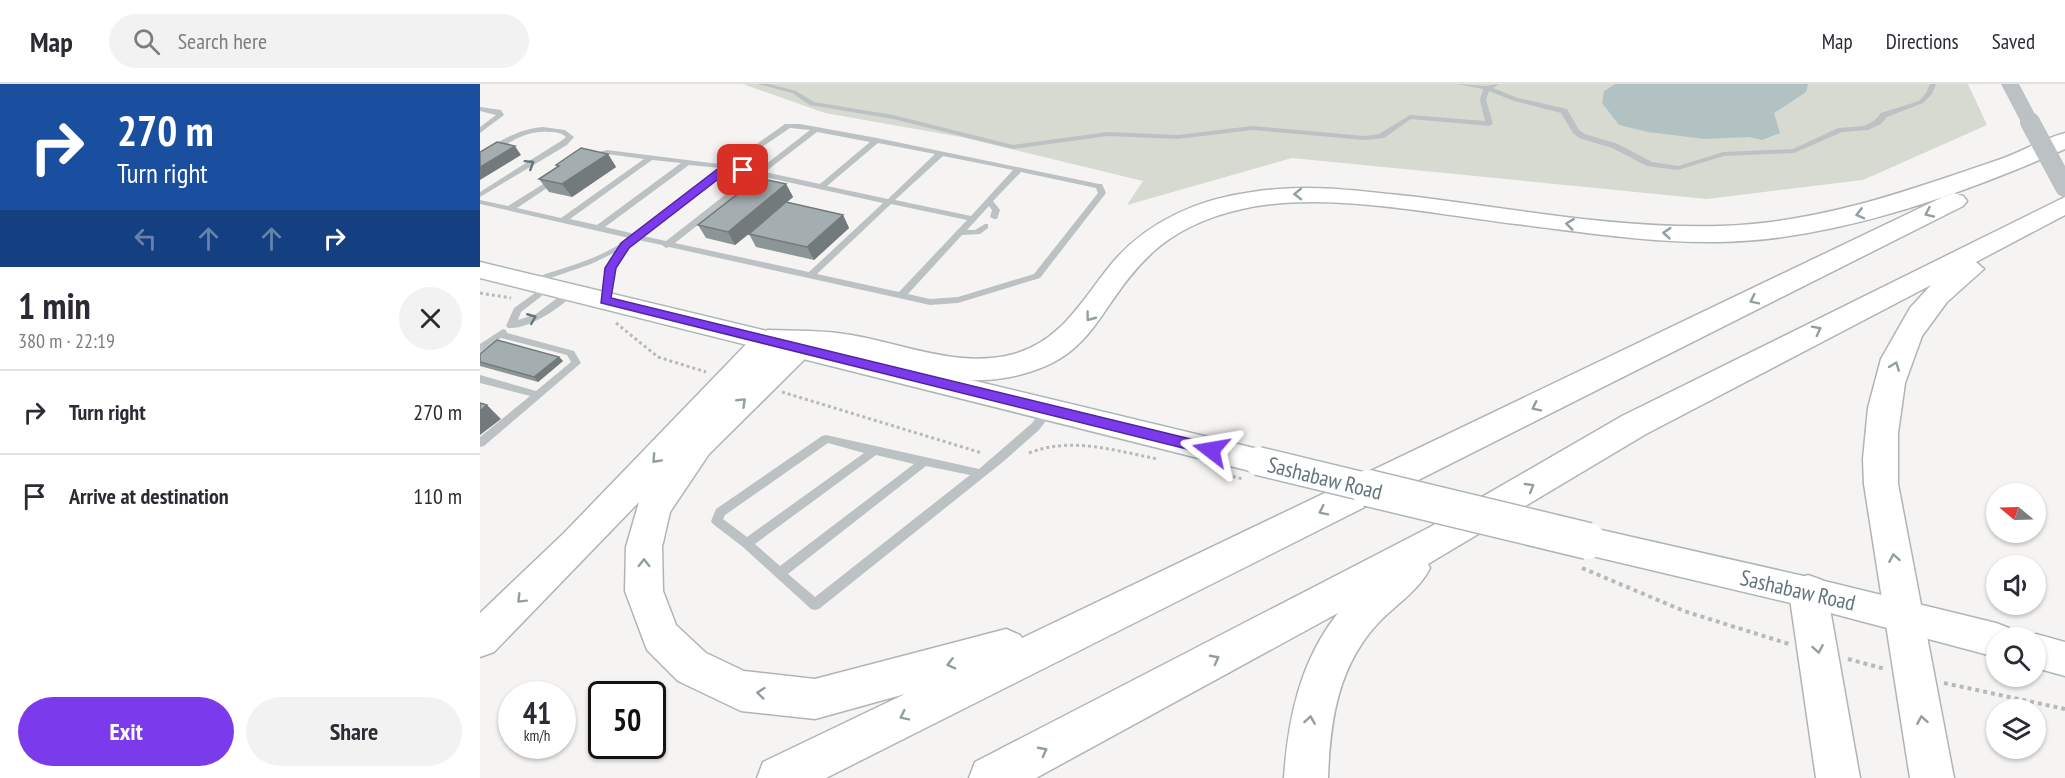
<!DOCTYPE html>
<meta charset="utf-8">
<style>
body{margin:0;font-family:"PT Sans Narrow",sans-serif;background:#f2f2f3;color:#2b2b33;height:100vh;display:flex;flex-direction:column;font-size:22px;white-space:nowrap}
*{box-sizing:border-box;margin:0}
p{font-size:20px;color:#7c7c81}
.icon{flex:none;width:33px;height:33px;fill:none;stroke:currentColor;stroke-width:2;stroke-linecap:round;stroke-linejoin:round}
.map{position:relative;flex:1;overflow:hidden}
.sheet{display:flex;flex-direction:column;background:#fff;width:480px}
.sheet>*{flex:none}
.banner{background:#1a4fa0;color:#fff;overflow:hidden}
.needle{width:39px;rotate:289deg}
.fabs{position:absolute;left:1506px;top:399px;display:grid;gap:12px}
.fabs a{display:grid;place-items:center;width:60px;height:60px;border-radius:50%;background:#fff;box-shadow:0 2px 4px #0004;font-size:30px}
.speed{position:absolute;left:18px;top:597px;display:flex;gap:12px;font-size:30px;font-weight:700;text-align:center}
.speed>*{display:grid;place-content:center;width:78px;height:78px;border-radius:50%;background:#fff;box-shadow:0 2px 4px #0004;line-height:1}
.speed small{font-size:15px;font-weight:400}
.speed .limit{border:3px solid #111;border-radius:9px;background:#fff;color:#111}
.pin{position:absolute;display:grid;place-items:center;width:51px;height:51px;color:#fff;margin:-26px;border-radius:12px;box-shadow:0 3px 9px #0006}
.me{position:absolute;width:66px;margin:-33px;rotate:284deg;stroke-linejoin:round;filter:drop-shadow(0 0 4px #0008)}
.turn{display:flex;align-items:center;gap:21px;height:126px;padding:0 18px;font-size:27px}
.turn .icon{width:78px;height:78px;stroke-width:2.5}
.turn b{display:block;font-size:42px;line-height:51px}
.lanes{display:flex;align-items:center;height:57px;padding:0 18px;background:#0003;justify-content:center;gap:30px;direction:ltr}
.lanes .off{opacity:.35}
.round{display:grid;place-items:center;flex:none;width:63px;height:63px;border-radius:32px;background:#f2f2f3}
.head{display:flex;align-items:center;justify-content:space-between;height:102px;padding:0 18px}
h1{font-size:36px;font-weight:800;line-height:45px}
.primary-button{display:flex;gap:12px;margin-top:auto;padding:12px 18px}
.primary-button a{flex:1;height:69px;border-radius:36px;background:#7c3aed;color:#fff;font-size:24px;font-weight:800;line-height:69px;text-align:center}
.primary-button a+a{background:#f2f2f3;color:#2b2b33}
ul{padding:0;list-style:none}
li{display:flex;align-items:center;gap:18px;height:84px;padding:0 18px;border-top:2px solid #e1e1e2}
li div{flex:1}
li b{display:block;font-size:22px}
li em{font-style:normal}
header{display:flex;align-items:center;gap:36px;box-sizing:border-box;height:84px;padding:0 30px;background:#fff;border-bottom:2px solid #e1e1e2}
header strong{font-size:28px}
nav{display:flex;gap:33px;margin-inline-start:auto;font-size:21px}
.search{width:420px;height:54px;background:#f2f2f3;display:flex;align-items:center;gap:15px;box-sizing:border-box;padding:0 21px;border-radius:33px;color:#7c7c81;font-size:22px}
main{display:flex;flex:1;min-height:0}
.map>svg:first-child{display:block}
.green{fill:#d6dad1}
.water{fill:#b2c2c3}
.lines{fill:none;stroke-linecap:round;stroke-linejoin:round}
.secondary-casing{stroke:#aeb6b8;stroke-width:3}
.motorway-casing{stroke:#afb5b6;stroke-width:3}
.path-far1{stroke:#b6babb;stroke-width:3;stroke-dasharray:3 3;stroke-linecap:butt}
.path{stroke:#b6babb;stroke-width:4;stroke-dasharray:4 4;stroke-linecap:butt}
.service{fill:#bcc2c3;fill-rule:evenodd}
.tertiary{fill:#bcc2c3;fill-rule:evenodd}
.secondary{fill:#fff;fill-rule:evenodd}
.motorway{fill:#fff;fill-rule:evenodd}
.secondary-bridge-far1-casing{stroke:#aeb6b8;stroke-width:31;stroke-linecap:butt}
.secondary-bridge-casing{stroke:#aeb6b8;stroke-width:39;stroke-linecap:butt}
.path-bridge{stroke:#b6babb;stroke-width:3;stroke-dasharray:3 3;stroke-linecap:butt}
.tertiary-bridge{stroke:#bcc2c3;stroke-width:20}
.secondary-bridge-far1{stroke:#fff;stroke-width:28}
.secondary-bridge{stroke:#fff;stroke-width:36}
.wall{fill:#8d9697}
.shaded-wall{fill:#737a7b}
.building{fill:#a4aeb0;stroke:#737a7b;stroke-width:1.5}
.oneway{stroke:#62767a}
.oneway2{stroke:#919fa2}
.route{fill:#7c3aed;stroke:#51269a;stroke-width:1.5}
.labels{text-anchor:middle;stroke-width:6;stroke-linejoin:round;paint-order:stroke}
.street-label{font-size:22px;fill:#62767a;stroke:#fff}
</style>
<header>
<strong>Map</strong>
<div class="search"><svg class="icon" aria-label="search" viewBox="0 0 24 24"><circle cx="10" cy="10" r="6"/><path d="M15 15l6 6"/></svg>Search here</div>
<nav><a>Map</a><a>Directions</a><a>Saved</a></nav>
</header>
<main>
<section class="sheet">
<div class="banner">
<div class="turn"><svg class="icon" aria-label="right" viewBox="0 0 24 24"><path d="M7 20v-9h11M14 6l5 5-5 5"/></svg><div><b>270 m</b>Turn right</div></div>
<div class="lanes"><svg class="icon off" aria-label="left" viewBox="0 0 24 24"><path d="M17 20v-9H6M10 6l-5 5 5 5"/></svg><svg class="icon off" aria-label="ahead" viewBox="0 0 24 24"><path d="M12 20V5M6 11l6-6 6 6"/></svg><svg class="icon off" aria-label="ahead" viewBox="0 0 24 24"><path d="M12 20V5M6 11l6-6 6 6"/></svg><svg class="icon" aria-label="right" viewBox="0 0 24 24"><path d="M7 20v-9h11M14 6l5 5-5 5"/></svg></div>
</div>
<div class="head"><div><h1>1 min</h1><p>380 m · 22:19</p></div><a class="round"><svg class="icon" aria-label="close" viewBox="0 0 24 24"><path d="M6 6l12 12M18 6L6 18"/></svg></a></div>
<ul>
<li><svg class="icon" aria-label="right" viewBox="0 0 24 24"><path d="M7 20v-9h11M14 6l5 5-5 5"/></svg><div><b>Turn right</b></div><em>270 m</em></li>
<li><svg class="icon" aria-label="arrive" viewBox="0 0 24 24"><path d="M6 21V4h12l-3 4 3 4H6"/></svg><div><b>Arrive at destination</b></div><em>110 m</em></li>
</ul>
<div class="primary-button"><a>Exit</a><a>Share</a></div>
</section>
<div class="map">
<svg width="1585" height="694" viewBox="0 0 1585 694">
<rect width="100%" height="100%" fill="#f5f4f2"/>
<path class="green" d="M263,0H1488L1507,41L1383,96L1227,115L812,74L647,121L663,97L481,53L345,29Z"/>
<path class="water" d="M1135,0H1328L1326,8L1294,29L1300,49L1282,56L1269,53L1225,55L1168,48L1139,41L1122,19L1124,7Z"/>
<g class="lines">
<defs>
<path id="secondary" d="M0,178L778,365L789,369L793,377L789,385L778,389L0,194Z
M1108,443L1328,493L1516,539L1529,544L1533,554H1516V573L1328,523L1108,471L1096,467L1091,457L1096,447Z
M1556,550L1585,558V592L1556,584V554H1547Z"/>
<path id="motorway" d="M1585,49V65C1480,111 1352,157 1237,158C1170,159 1102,148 1036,140C953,130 843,106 762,125C730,132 697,146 673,168C614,222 619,278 524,294C459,305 396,272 332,268L229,370L190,428L182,463L183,507L196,541L226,569L264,587L335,595L526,545L540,551L542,554L1465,112L1474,109L1483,112L1487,117L1483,122L346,694H277L283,678L425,610L335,635L261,627L198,597L167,566L145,507L146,463L159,418L14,568L0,573V529L84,449L277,249L288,246C316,247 344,246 371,251C424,260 479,285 534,270C583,256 603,214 633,178C668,137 719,115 772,108C828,99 881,107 937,113C1036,125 1139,145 1240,142C1340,139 1427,107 1521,75C1543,67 1563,55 1585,49Z
M1585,113V131L1496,178L1504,185L1467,218L1442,252L1425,299L1418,349V400L1474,694H1430L1384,400L1383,375L1388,324L1401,275L1430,224L1451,201L1166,350L948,480L950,484C939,506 917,520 900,537C858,581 850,636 848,694H804C808,635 820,577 858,529L556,694H489L495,678L950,443L1142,332Z
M1328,491L1342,496L1347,508L1380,694H1336L1309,508L1314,496Z"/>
</defs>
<use href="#secondary" class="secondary-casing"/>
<use href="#motorway" class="motorway-casing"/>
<path class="path-far1" d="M0,209L31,214
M136,239L178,273L226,288
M302,308L502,369
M549,369C592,352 635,367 678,375"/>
<path class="path" d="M1102,484L1204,527L1309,560
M1368,575L1405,585
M1464,599L1585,625"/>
<path class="service" d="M278,0H289L316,7L334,18L413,31L533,61L628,48L698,51L772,42L884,52L899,50L930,31L1005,37L1000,16L1003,5L977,0L1006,2L1019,0L1013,4L1038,14L1087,25L1099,46L1105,50L1138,60L1172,78L1198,82L1243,68L1313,65L1358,44L1384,42L1395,36L1401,29L1439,17L1446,9L1450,0H1456L1452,10L1443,19L1407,33L1401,40L1388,46L1362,48L1314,69L1244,72L1198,86L1167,82L1132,64L1099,54L1093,49L1081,29L1034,17L1009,7L1006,16L1013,40L1009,42L931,35L904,54L884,56L772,46L698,55L628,52L533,65L413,35L330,21L312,9Z
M0,23L21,26L24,31L0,49V43L16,31L0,27Z
M305,40H320L397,54L619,100H622L626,109L560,194L478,219L450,221L189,163L186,164L182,161L158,156C136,172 133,191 130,216L125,219L120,216L126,184L136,168L111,180L56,199L53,200L49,197L50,195C83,184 121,175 149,154L0,120V116L28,122L76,92L80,94L79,96L37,124L81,134L164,75L127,70L110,75L106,73L107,71L127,66L247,81ZM310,44L330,46L277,87L254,82ZM337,48L390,58L340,100L285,88ZM398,59L455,70L408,115L347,102ZM463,72L533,86L491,132L415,116ZM172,76L201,79L117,141L90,135ZM209,81L241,84L155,150L125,143ZM249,86L272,90L186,157L163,152ZM541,88L616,104L618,109L554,190L478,213L450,215L428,210L482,151L500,150L508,144V140H505L495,146H487L509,122L512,126L510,133L514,135H517L520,126L513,117ZM280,92L403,119L329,188L195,159ZM411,120L487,136L419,208L337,190Z
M63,43L85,46L94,53L87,61L0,113V108L81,57L86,53C80,48 75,48 68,48C40,46 24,65 0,74V69C20,57 38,45 63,43Z
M69,199L73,202L72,204L41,228L38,236L56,230L88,206L91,205L96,208C82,223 48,246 28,244L26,242L34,224Z
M23,245L26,246L27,249L94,267L101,279L4,362L0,363V353L50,312L0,299V291L56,307L91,278L87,271L21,254L0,268V260Z
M570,321L575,325L559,346L524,377L339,525L335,526L331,525L263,463L233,440L231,437L236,425L342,352L346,351L499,385L551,340L566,322ZM348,359L384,369L267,453L243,435L245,431ZM396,371L434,380L300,482L275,460ZM446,382L490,391L335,513L308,490Z"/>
<path class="tertiary" d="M1521,0H1539L1559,38L1557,42H1543Z"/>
<use href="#secondary" class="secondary"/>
<use href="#motorway" class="motorway"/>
<defs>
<path id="secondary-bridge-far1" d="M778,377L894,405"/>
<path id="secondary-bridge" d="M888,404L1108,457"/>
</defs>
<use href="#secondary-bridge-far1" class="secondary-bridge-far1-casing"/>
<use href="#secondary-bridge" class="secondary-bridge-casing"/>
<path class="path-bridge" d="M747,391L763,395"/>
<path class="tertiary-bridge" d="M1550,38L1585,103"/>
<use href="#secondary-bridge-far1" class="secondary-bridge-far1"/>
<use href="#secondary-bridge" class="secondary-bridge"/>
</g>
<path class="wall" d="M128,70L136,83L92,113L69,108L59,95L77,83L76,81Z
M306,100L313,113L306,119L363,131L369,144L334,176L276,163L269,150L255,161L226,154L218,141Z
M0,270L79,273L83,277L58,298L0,282Z"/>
<path class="shaded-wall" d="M35,62L41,71L0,96V83Z
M128,70L136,83L92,113L82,100Z
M306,100L313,113L255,161L248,148Z
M363,131L369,144L334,176L327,163Z
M79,273L83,277L58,298L54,293Z
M7,321L21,335L0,351V327Z"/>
<path class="building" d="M17,58L35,62L0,83V68Z
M101,64L128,70L82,100L59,95L79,82L76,81Z
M278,94L306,100L248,148L218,141Z
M306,118L363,131L327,163L269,150Z
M17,256L79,273L54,293L0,278V270Z
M0,319L7,321L0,327Z"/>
<defs><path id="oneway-chevron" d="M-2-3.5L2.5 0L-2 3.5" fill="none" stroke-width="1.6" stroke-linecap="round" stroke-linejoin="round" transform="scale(1.5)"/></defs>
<g class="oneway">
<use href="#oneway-chevron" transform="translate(50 80) rotate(-32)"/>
<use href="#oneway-chevron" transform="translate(52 234) rotate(-22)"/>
</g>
<g class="oneway2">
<use href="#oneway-chevron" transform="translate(818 110) rotate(179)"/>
<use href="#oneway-chevron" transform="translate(1449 129) rotate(155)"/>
<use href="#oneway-chevron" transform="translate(1380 130) rotate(166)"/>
<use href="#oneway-chevron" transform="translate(1090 140) rotate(-173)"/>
<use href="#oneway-chevron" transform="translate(1187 149) rotate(-176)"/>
<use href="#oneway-chevron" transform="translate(1274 216) rotate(154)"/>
<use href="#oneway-chevron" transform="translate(610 233) rotate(127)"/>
<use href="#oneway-chevron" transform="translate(1337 246) rotate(-27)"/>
<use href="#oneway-chevron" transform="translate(1415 282) rotate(-69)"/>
<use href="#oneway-chevron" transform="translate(262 318) rotate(-44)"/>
<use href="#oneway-chevron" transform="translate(1056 323) rotate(154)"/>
<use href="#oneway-chevron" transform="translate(176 375) rotate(133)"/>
<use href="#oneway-chevron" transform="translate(1050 403) rotate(-31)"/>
<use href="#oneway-chevron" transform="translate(843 427) rotate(154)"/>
<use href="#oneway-chevron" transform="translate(1414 474) rotate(-100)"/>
<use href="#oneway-chevron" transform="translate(164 479) rotate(-90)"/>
<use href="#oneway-chevron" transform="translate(41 515) rotate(135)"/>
<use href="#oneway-chevron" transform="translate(1338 565) rotate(80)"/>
<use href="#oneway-chevron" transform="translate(735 575) rotate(-28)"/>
<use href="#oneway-chevron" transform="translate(471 580) rotate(166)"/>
<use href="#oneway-chevron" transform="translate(281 609) rotate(-174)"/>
<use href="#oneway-chevron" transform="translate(424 632) rotate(154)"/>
<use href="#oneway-chevron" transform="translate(830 636) rotate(-81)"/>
<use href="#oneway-chevron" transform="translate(1442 636) rotate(-100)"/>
<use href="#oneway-chevron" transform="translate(563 667) rotate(-28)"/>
</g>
<path class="route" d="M244,80L268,86L263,89L250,86L149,164L136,184L131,214L731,360L738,366L736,369L731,371L121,219L125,184L141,159Z"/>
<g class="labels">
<g class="street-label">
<text transform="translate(845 394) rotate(14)" y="8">Sashabaw Road</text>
<text transform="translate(1318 506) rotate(13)" y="8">Sashabaw Road</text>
</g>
</g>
</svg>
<div class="fabs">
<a><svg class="needle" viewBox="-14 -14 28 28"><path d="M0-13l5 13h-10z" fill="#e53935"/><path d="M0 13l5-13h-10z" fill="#7c7c81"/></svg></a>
<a><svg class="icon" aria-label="sound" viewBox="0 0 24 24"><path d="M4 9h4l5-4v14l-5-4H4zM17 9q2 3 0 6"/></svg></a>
<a><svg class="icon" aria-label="search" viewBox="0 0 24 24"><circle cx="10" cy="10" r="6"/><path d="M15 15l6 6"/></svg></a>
<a><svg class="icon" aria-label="layers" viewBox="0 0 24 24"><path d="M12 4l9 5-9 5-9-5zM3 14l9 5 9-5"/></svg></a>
</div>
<div class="speed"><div>41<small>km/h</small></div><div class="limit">50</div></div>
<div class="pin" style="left:263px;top:86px;background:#d93025"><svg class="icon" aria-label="arrive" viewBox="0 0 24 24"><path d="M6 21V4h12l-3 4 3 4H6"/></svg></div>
<svg class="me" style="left:731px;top:366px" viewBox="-20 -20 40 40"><path d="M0-17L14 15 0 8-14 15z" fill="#7c3aed" stroke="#fff" stroke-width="4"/></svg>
</div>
</main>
